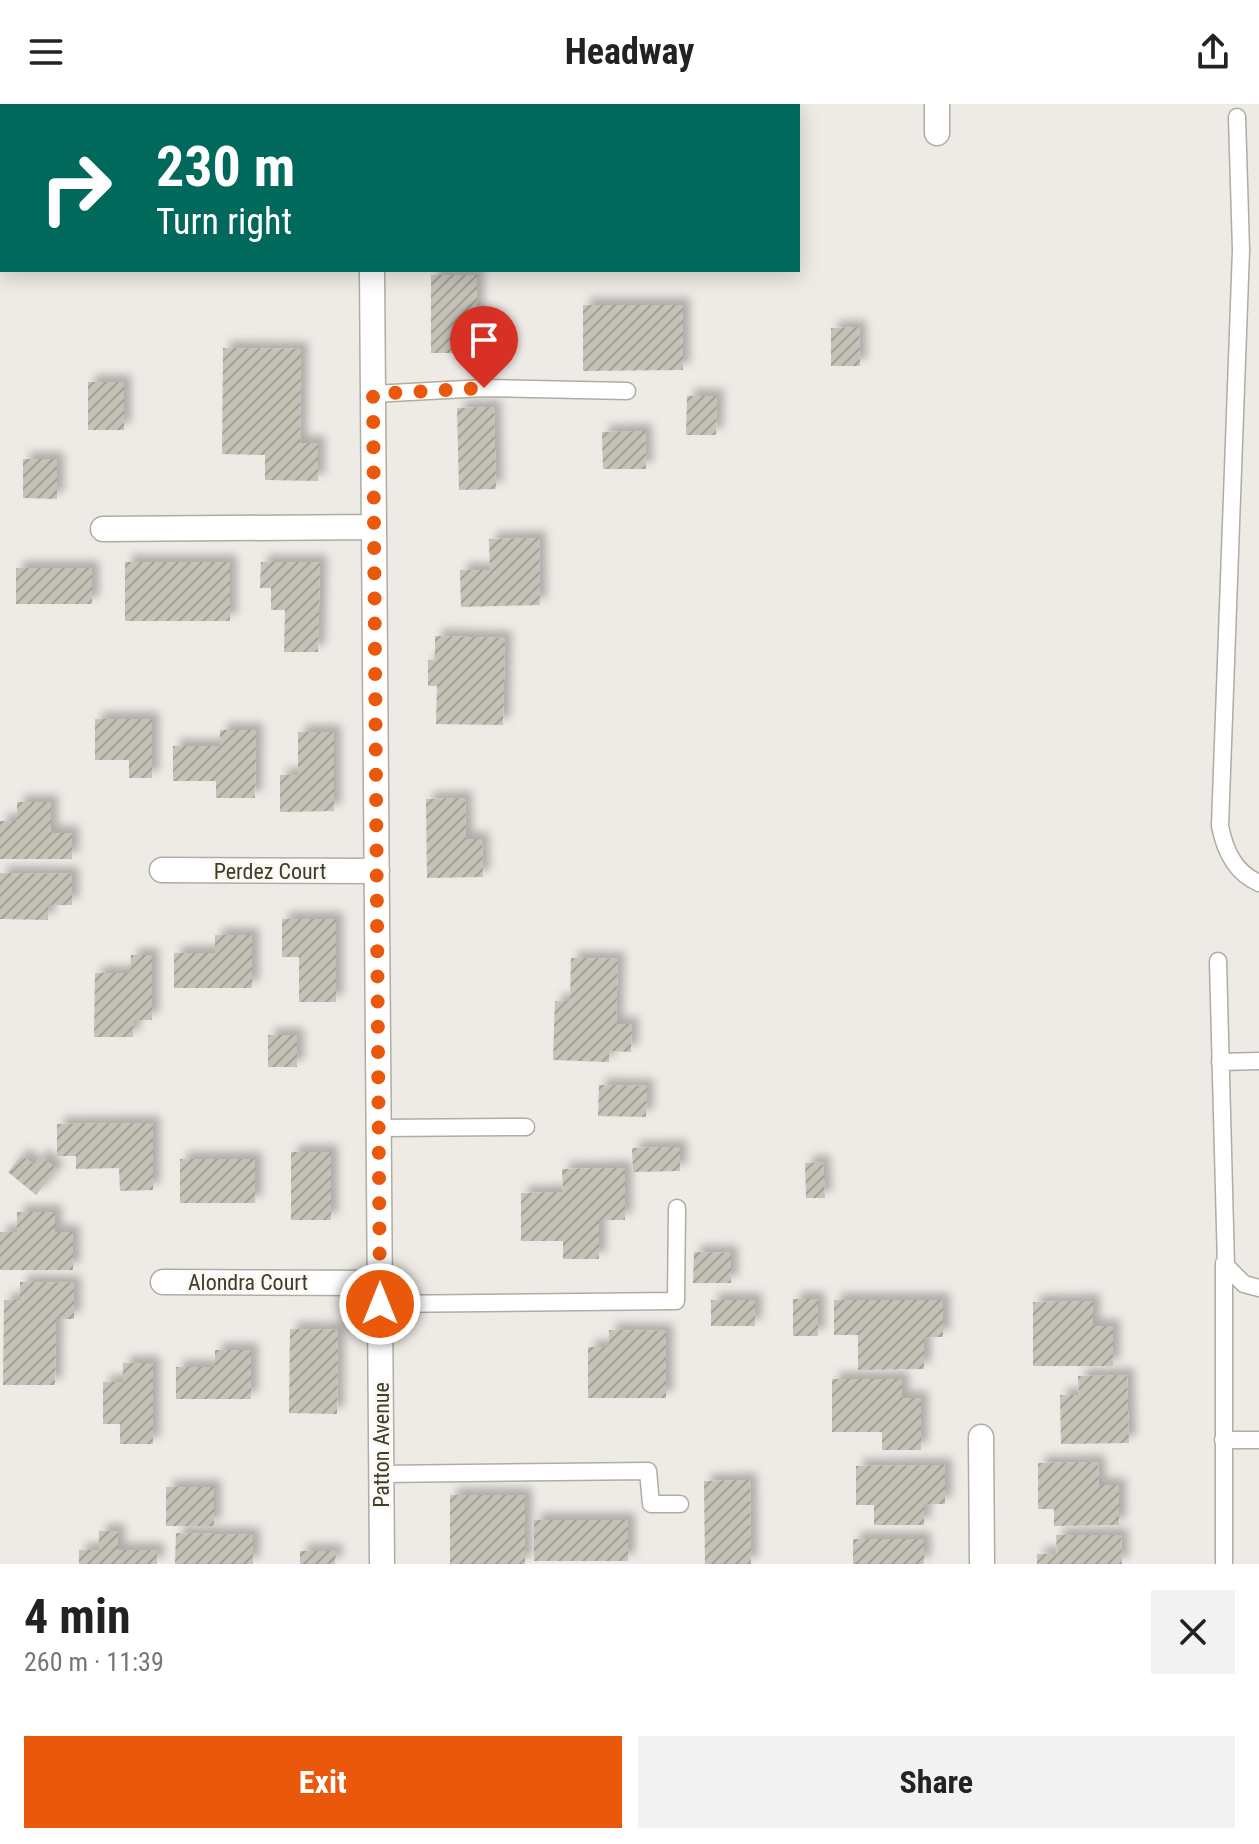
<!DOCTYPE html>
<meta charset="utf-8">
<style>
body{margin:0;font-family:"Roboto Condensed",sans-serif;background:#f2f2f2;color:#222;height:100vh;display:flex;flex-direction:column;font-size:30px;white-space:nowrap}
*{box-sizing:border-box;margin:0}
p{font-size:26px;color:#767676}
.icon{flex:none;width:44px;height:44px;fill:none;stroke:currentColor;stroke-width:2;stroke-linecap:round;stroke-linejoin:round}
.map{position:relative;height:1460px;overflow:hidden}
.sheet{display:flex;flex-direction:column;background:#fff;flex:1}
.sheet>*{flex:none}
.guide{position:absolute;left:0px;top:0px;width:800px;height:168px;box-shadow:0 4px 20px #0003;background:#00695c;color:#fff;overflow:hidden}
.pin{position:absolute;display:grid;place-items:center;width:68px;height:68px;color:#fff;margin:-82px -34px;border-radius:50% 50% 50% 0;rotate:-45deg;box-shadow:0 0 8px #0007}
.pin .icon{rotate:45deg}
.me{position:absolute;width:88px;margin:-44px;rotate:0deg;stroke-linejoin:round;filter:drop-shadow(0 0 6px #0008)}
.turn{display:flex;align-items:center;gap:28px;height:168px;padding:0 24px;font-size:36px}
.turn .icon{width:104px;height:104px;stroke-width:2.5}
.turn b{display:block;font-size:56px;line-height:68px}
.round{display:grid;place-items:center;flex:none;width:84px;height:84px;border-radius:0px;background:#f2f2f2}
.headline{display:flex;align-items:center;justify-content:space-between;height:136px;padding:0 24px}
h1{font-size:48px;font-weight:700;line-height:60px}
.primary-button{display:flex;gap:16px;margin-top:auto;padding:16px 24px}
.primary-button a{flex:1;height:92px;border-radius:0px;background:#ea580c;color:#fff;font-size:32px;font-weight:700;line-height:92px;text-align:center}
.primary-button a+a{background:#f2f2f2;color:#222}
header{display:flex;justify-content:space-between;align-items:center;height:104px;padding:0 24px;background:#fff;font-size:36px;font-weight:700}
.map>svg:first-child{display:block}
.building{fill:url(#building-hatch);filter:url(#shadow)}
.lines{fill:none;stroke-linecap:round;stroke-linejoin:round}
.lane-casing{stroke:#afaca1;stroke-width:19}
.street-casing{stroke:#afaca1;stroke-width:27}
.lane{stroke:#fff;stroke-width:16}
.street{stroke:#fff;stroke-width:24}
.route{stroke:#ea580c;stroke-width:14;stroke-dasharray:0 25.2}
.labels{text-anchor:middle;stroke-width:6;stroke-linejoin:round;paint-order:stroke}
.street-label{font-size:22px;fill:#403c25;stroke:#faf9f6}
</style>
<header><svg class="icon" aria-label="menu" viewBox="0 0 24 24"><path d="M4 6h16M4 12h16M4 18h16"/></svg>Headway<svg class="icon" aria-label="share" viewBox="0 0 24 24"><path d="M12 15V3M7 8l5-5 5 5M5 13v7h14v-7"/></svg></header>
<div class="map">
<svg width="1259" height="1460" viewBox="0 0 1259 1460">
<defs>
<pattern id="building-hatch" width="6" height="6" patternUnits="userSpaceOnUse" patternTransform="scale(2)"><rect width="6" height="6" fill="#c6c2b8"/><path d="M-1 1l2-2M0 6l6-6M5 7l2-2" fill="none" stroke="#a29f95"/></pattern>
<filter id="shadow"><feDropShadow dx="7" dy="-7" stdDeviation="4" flood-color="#0004"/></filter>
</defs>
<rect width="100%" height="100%" fill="#eeebe6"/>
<path class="building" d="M431,171H477V249H431Z
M583,201H683V266L583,267Z
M859,223L860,262H831V224Z
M223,244L301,245L300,339H318V377L265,376V351L222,350Z
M88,278H124V326H88Z
M687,292H717L716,331H686Z
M494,303L496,385L459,386L457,304Z
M645,327L646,365H603L602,328Z
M23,355H57V395L23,394Z
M539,434L540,501L461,503L460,466H490L489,435Z
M125,458H230V517H125Z
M261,458H320L318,548H284L285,506H271V484H260Z
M16,464H92V500H16Z
M435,532L505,534L503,621L436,620L437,582H428V556H435Z
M95,615H152V674H129V656H95Z
M220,626H256L255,694H216V677H173V642H220Z
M298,628H334V707L280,708V671H298Z
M465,694L466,735H482L483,773L427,774L426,695Z
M17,698H51V729H72V755H0V717H17Z
M0,769L72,770V801H48V816L0,815Z
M282,815H336V898H299V853H282Z
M215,831H252V884H174V849H215Z
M131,851H152V916H134L133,933H94L95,869H130Z
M571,854L618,855L616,920H632L631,948L609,947V958L553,956L555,897H570Z
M268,931H297V963H268Z
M599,981L647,982L646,1013L598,1012Z
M153,1019V1086L120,1087L119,1064L76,1065V1052H57V1020Z
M680,1043V1067L633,1068L632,1044Z
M291,1048H331V1116H291Z
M22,1051L34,1061L42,1052L57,1066L36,1091L8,1068Z
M180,1055H255V1099H180Z
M823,1058L825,1094H806L805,1059Z
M625,1064V1116H599V1155H563V1137H521V1089L563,1088L562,1065Z
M17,1108H55V1128H73V1166H0V1128H17Z
M694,1148L731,1149V1179H693Z
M20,1178L74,1179V1215H56L55,1281H3L4,1196H20Z
M793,1195H818V1232H793Z
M711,1196H755V1222H711Z
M834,1196H943V1233H924V1265L858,1266V1231H834Z
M1093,1197V1222H1113V1262H1033V1198Z
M290,1225L338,1226L337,1310L289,1309Z
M609,1226L666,1227V1294H588V1243H609Z
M215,1246H251V1295H176V1263H215Z
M123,1259H153V1340H120V1320H103V1278H123Z
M1127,1271L1129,1339L1061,1340L1060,1291H1079L1078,1272Z
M832,1275H902V1294H921V1346H882V1328H832Z
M1098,1358L1099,1381H1119V1421L1054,1422V1405H1038V1359Z
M945,1361V1400H924V1421H874V1401H856V1362Z
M750,1376L751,1460H705L704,1377Z
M166,1383H214V1422H166Z
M450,1391H525V1460H450Z
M534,1416H628V1457H534Z
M99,1427H118V1446H157V1460H79V1446H99Z
M176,1429L253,1431V1460H175Z
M1056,1431H1121L1122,1460H1037V1450H1057Z
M853,1435H924V1460H853Z
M300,1447H336L335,1460H300Z"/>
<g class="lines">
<defs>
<path id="lane" d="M1237,13L1241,146L1220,722C1225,747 1235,769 1259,779
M373,290L484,284L627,287
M1218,857L1226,1162L1244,1180L1259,1184
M1220,958L1259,957
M379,1024L526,1023
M380,1200L676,1197L677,1104
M1223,1336H1259
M381,1370L648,1367L651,1400H680
M1224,1460V1159"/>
<path id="street" d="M372,0V2
M937,0V29
M0,35H2
M372,166L382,1460
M103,425L374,423
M162,766L377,767
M163,1178L380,1179
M981,1333L982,1460"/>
</defs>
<use href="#lane" class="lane-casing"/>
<use href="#street" class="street-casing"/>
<use href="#lane" class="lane"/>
<use href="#street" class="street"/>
</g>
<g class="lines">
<path class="route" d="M380,1200L373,290L484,284"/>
</g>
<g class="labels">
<g class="street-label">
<text x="270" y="775">Perdez Court</text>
<text x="248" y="1186">Alondra Court</text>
<text transform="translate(381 1341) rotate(-90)" y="8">Patton Avenue</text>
</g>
</g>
</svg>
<div class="pin" style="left:484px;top:284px;background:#d93025"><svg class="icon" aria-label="arrive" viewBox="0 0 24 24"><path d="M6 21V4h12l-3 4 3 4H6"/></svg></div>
<svg class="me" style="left:380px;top:1200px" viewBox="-20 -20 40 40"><circle r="17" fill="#ea580c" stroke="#fff" stroke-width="3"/><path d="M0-11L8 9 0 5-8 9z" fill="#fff"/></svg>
<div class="guide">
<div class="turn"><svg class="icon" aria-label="right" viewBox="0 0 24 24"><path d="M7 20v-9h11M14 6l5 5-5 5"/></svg><div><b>230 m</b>Turn right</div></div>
</div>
</div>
<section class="sheet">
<div class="headline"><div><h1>4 min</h1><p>260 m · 11:39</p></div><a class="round"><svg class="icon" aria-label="close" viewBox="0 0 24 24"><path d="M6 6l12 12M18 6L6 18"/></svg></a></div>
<div class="primary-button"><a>Exit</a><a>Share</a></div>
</section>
